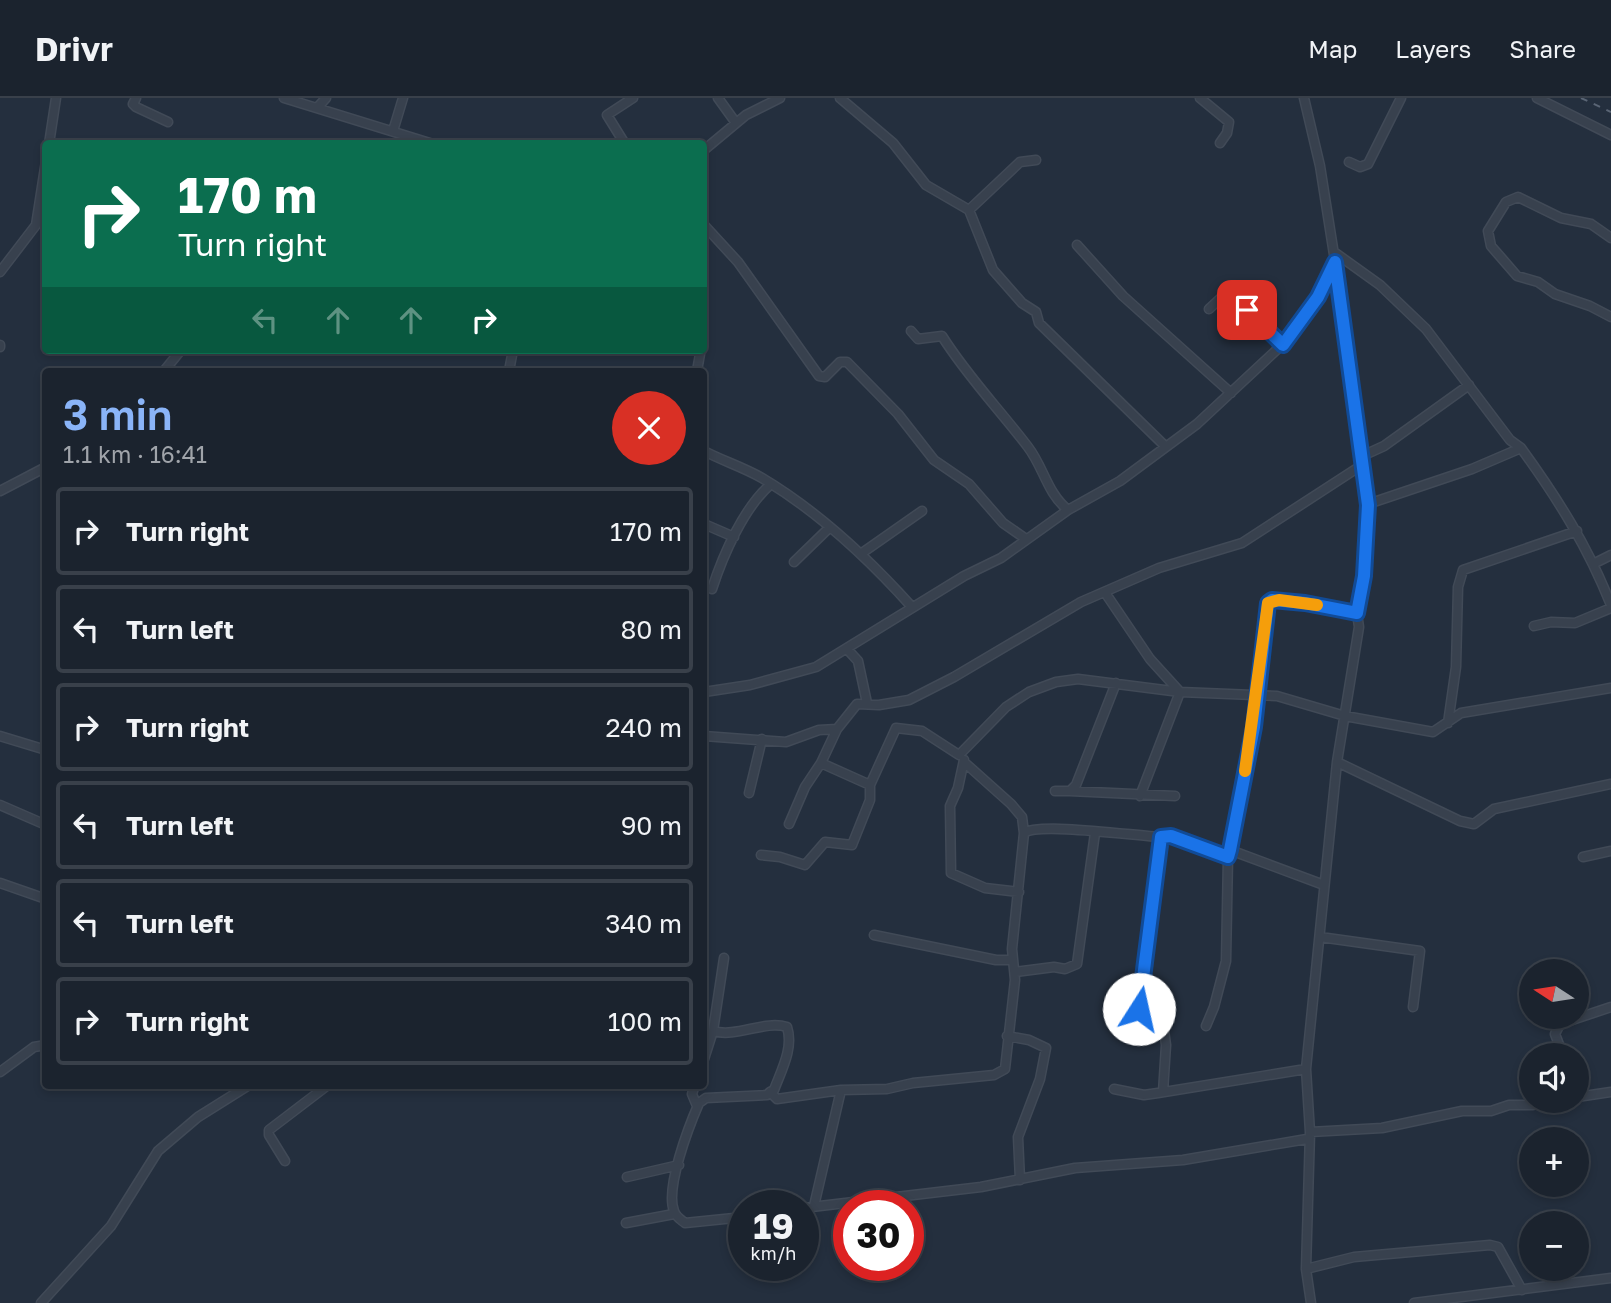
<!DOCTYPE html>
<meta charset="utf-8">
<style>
body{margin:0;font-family:"Golos Text",sans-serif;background:#282f3a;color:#f1f3f6;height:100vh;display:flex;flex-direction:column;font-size:26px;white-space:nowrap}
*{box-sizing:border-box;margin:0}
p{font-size:23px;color:#a0a4aa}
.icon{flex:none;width:38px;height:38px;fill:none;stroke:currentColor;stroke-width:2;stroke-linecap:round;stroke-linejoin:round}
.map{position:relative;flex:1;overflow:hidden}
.side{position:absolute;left:42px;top:270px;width:665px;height:721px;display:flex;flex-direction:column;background:#1b232e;border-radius:7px;box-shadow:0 4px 10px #0003,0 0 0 2px #39404a}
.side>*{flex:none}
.hud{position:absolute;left:42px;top:42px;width:665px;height:214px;border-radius:7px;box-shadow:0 4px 10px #0003,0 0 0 2px #39404a;background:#0b6e4f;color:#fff;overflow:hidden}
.needle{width:46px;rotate:282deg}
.fabs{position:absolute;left:1519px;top:861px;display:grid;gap:14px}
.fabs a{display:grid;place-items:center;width:70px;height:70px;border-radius:50%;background:#1b232e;box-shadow:0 4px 10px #0003,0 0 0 2px #39404a;font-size:35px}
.speed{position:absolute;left:728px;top:1092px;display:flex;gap:14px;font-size:35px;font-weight:700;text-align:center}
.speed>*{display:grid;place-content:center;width:91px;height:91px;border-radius:50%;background:#1b232e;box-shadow:0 4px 10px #0003,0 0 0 2px #39404a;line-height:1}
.speed small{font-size:18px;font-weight:400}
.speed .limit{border:10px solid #d22;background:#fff;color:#111}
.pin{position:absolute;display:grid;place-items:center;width:60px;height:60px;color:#fff;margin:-30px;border-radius:14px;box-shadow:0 4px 10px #0006}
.me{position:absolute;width:77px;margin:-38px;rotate:10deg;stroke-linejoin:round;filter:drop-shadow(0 0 5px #0008)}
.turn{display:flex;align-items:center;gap:24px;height:147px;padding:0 21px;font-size:32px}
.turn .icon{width:91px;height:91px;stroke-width:2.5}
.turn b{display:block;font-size:49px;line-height:60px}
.lanes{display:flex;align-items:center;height:66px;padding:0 21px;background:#0003;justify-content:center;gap:35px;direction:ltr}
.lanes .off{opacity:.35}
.round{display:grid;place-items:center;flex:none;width:74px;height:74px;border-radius:37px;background:#282f3a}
.overview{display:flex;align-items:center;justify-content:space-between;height:119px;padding:0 21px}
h1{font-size:42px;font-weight:600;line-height:52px;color:#8ab4f8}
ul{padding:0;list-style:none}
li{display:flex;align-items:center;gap:21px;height:88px;margin:0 14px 10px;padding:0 7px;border:4px solid #39404a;border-radius:7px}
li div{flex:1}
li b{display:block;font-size:26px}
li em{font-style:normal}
header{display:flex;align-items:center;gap:42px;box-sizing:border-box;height:98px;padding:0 35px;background:#1b232e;border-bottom:2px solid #39404a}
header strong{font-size:33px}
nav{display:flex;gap:38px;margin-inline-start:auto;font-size:24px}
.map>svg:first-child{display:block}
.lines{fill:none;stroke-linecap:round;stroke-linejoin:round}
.street-casing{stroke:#414a57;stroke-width:11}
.street{stroke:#38414e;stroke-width:8}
.rail{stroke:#5a6575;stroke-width:2;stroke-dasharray:7 7;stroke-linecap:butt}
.route-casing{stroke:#114b97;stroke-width:18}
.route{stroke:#1a73e8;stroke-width:12}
.slow{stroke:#f59e0b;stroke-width:12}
</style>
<header>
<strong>Drivr</strong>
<nav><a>Map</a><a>Layers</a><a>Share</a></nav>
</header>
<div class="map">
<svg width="1611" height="1205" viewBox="0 0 1611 1205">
<rect width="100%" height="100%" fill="#242f3e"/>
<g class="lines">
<defs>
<path id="street" d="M136,0L133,6L136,9L168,24
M284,0L433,46
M718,0L736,25
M840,0L893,45L926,87L969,112L993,172L1022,205L1036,214L1039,225L1166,349
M1200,0L1229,24L1227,35L1220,45
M1304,0L1320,68L1353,277L1368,406L1364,478L1357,515L1359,529L1337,664L1306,971L1310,1034L1306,1171L1311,1205
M1537,0L1611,37
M317,10L326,0
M393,33L403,0
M49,46L56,0
M625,46L607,17L633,0
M704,52L746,17L780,0
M1349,64L1360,69L1368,66L1401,0
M969,112L1020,64L1036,62
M704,127L738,164L819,278L825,279L840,264H847L898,316L934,362L969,386L1003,425L1026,441
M1611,140L1591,126L1561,120L1518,99L1506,104L1488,133L1491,148L1517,178L1538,184L1555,196L1590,208L1611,219
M1077,147L1123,198L1231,295
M1334,154L1380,187L1426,231L1510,342L1521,350C1558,401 1588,449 1611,507
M0,174L36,127L46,63
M1209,211L1223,198H1232L1283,246
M911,233L918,241L942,238C967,278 1000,312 1028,349C1044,370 1047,395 1068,412
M0,247V249
M164,273L181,252
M509,273L513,252
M697,273L700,256
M704,353C723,363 743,369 762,380C819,414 868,460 912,509
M1360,359L1384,348L1469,287
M0,393L46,369
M1368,406L1472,371L1521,350
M704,426L734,439
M862,455L922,413
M794,464L829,430
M1595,465L1611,457
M712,491C723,457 744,409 771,386
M1106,496L1150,561L1180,594L1140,698
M1534,528L1551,524L1575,525L1611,510
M847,551L858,563L867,605
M704,594L750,587L816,569L964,478L1001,460L1068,412L1120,383L1197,326L1283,246L1318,199L1335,164
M1448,625L1456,569L1458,489L1463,472L1577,433
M837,631L821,665L870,687
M0,638L46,652
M704,638L786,644L819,632L837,631L857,606L879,607L909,602L954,579L1081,504L1159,470L1242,445L1362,367
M964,662L958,690L950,708L951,775L985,790L1019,794
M1337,664L1460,723L1474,726L1494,711L1611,686
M1055,693H1070L1076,687L1116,585
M1070,693L1175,698
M749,695L762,641
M0,707L46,727
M789,726L805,689L821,665
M1024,735C1039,724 1136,738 1161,739
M1230,752L1324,787
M761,757L780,759L805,767L825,744L852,747L870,702V687L896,630L922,633L959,657L1006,609L1029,594L1056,584L1078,581L1180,594L1277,598L1345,618L1433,634L1461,615L1611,590
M1583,759L1611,753
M0,785L46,801
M874,837L996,862H1012
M1320,839L1420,853L1413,909
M724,860L713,933C737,940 764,922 787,929C794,950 781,973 774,992L770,994L777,1001L841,992L887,991L913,985L994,977L1005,971L1015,882L1012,851L1024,735L1022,719L1011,706L964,664
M1015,874L1054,869L1065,871L1077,866L1095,735
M1110,904L1133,906L1139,911
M1206,928L1214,909L1226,863L1228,759L1254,629L1268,505L1272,502L1305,505L1357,515
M1007,938L1029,942L1046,950L1040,981L1018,1039L1020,1082
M1563,957L1555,936L1560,926L1611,909
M704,961L713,933
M0,974L34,949L46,947
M695,987L692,996L697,1008
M1114,991L1144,997L1158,995L1306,971
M1163,994L1166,947L1163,925L1139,917V911L1161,739L1171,738L1228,759
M1577,999L1611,994
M1310,1034L1382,1030L1462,1013H1491L1509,1007H1532L1551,1003
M285,1063L269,1037V1032L328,987
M627,1079L679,1067
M814,1108L841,992
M803,1110L981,1089L1075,1070L1183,1062L1307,1041
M744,1119L685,1125C680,1121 676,1119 674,1113C665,1090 689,1028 699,1005L706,1000L767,997L770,994
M626,1125L674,1116
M1306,1171L1354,1159L1490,1147L1498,1149L1522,1192
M41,1205L111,1128L158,1053L198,1019L249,987
M1414,1205L1611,1180"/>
</defs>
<use href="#street" class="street-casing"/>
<use href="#street" class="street"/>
<path class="rail" d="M1581,0L1611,14"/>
</g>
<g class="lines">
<defs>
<path id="route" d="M1139,911L1161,739L1171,738L1228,759L1230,752L1254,629L1268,505L1272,502L1305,505L1357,515L1364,478L1368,407L1335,164L1318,199L1283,247L1247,212"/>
</defs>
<use href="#route" class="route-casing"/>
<use href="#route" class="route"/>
<path class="slow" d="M1245,673L1268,505L1279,502L1317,507"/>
</g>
</svg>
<div class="fabs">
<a><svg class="needle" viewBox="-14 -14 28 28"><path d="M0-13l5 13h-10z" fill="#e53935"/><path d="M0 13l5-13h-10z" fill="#a0a4aa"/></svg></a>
<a><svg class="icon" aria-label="sound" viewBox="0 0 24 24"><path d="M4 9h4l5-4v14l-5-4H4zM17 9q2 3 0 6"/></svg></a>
<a>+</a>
<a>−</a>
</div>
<div class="speed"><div>19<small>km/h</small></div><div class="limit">30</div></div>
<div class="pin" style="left:1247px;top:212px;background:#d93025"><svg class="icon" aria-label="arrive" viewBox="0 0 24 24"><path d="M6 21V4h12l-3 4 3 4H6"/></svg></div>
<svg class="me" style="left:1139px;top:911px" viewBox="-20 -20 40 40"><circle r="19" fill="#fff"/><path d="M0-13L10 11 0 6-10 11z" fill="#1a73e8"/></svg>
<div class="hud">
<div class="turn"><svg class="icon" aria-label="right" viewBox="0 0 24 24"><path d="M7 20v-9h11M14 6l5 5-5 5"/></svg><div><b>170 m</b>Turn right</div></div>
<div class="lanes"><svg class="icon off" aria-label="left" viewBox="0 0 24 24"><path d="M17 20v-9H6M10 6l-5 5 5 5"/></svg><svg class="icon off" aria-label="ahead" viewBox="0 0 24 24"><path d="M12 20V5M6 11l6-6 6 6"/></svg><svg class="icon off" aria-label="ahead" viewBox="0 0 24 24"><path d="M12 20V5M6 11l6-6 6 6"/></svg><svg class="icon" aria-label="right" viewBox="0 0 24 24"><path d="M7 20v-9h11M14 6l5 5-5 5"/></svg></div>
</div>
<section class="side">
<div class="overview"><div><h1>3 min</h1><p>1.1 km · 16:41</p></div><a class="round" style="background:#d93025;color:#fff"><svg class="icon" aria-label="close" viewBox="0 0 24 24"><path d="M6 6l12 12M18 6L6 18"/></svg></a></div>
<ul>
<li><svg class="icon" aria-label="right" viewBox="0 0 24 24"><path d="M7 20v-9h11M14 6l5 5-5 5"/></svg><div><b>Turn right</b></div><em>170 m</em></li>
<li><svg class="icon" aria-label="left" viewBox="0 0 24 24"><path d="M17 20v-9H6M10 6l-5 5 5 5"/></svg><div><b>Turn left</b></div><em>80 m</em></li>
<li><svg class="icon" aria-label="right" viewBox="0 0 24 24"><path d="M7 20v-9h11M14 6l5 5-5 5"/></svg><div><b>Turn right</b></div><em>240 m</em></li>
<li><svg class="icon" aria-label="left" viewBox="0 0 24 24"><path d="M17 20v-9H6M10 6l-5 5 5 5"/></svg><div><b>Turn left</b></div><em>90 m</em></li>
<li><svg class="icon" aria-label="left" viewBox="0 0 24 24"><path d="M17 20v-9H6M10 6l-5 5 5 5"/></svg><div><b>Turn left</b></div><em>340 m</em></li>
<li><svg class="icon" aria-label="right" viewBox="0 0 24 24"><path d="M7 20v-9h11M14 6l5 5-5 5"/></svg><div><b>Turn right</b></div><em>100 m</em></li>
</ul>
</section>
</div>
